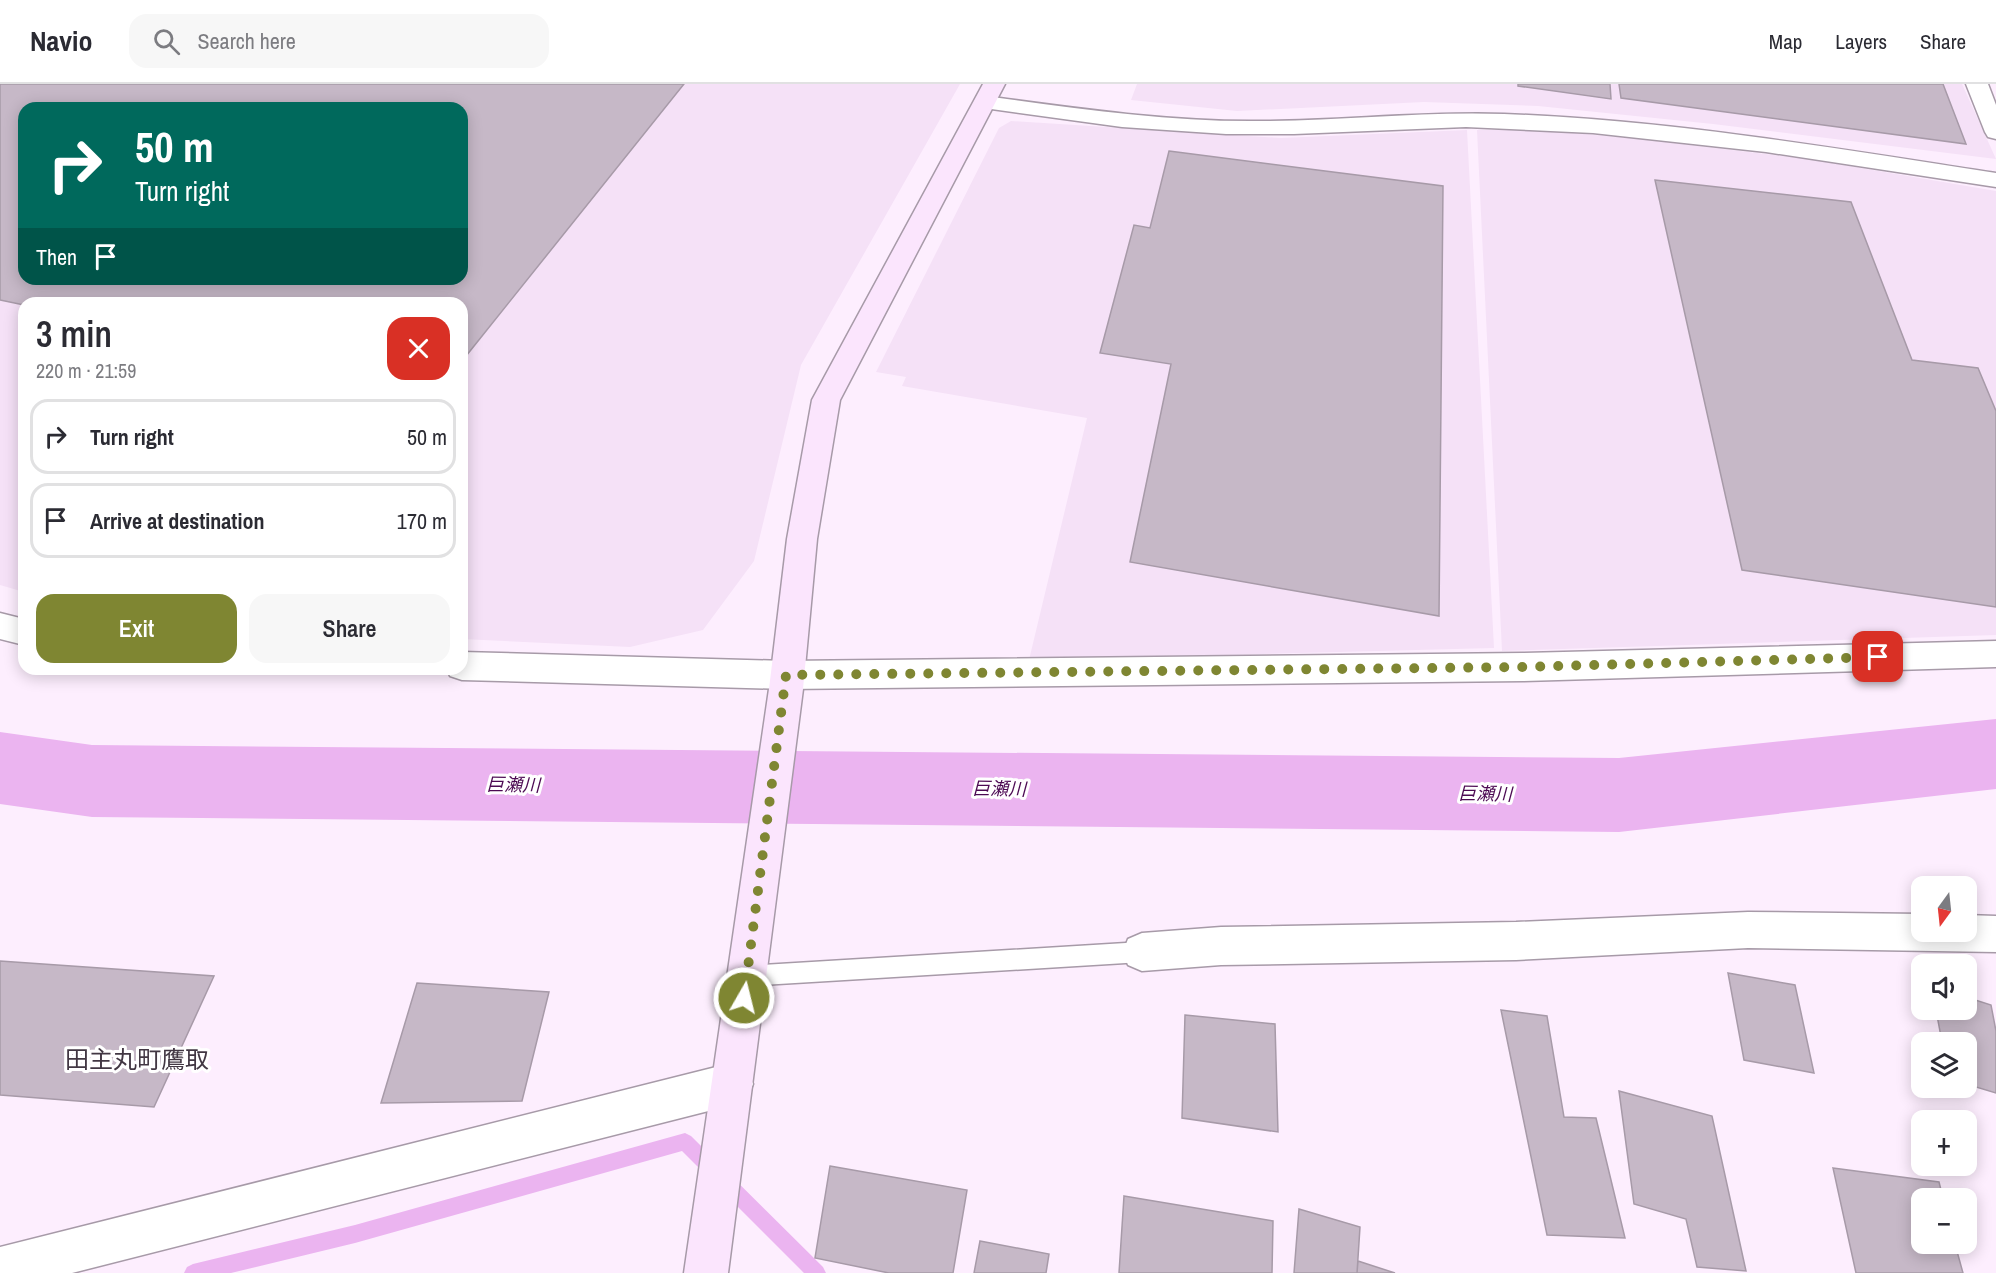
<!DOCTYPE html>
<meta charset="utf-8">
<style>
body{margin:0;font-family:"Archivo Narrow","Noto Sans JP",sans-serif;background:#f7f7f7;color:#2b2b33;height:100vh;display:flex;flex-direction:column;font-size:22px;white-space:nowrap}
*{box-sizing:border-box;margin:0}
p{font-size:20px;color:#7c7c81}
.icon{flex:none;width:33px;height:33px;fill:none;stroke:currentColor;stroke-width:2;stroke-linecap:round;stroke-linejoin:round}
.map{position:relative;flex:1;overflow:hidden}
.drawer{position:absolute;left:18px;top:213px;width:450px;height:378px;display:flex;flex-direction:column;background:#fff;border-radius:18px;box-shadow:0 3px 15px #0003}
.drawer>*{flex:none}
.top-card{position:absolute;left:18px;top:18px;width:450px;height:183px;border-radius:18px;box-shadow:0 3px 15px #0003;background:#00695c;color:#fff;overflow:hidden}
.needle{width:39px;rotate:195deg}
.tools{position:absolute;left:1911px;top:792px;display:grid;gap:12px}
.tools a{display:grid;place-items:center;width:66px;height:66px;border-radius:12px;background:#fff;box-shadow:0 3px 15px #0003;font-size:30px}
.pin{position:absolute;display:grid;place-items:center;width:51px;height:51px;color:#fff;margin:-26px;border-radius:12px;box-shadow:0 3px 9px #0006}
.me{position:absolute;width:66px;margin:-33px;rotate:8deg;stroke-linejoin:round;filter:drop-shadow(0 0 4px #0008)}
.turn{display:flex;align-items:center;gap:21px;height:126px;padding:0 18px;font-size:27px}
.turn .icon{width:78px;height:78px;stroke-width:2.5}
.turn b{display:block;font-size:42px;line-height:51px}
.then{display:flex;align-items:center;height:57px;padding:0 18px;background:#0003;gap:12px;font-size:22px}
.round{display:grid;place-items:center;flex:none;width:63px;height:63px;border-radius:18px;background:#f7f7f7}
.summary{display:flex;align-items:center;justify-content:space-between;height:102px;padding:0 18px}
h1{font-size:36px;font-weight:600;line-height:45px}
.action{display:flex;gap:12px;margin-top:auto;padding:12px 18px}
.action a{flex:1;height:69px;border-radius:18px;background:#7f8632;color:#fff;font-size:24px;font-weight:600;line-height:69px;text-align:center}
.action a+a{background:#f7f7f7;color:#2b2b33}
ul{padding:0;list-style:none}
li{display:flex;align-items:center;gap:18px;height:75px;margin:0 12px 9px;padding:0 6px;border:3px solid #e1e1e2;border-radius:18px}
li div{flex:1}
li b{display:block;font-size:22px}
li em{font-style:normal}
header{display:flex;align-items:center;gap:36px;box-sizing:border-box;height:84px;padding:0 30px;background:#fff;border-bottom:2px solid #e1e1e2}
header strong{font-size:28px}
nav{display:flex;gap:33px;margin-inline-start:auto;font-size:21px}
.search{width:420px;height:54px;background:#f7f7f7;display:flex;align-items:center;gap:15px;box-sizing:border-box;padding:0 21px;border-radius:18px;color:#7c7c81;font-size:22px}
.map>svg:first-child{display:block}
.built{fill:#f5e1f7;fill-rule:evenodd}
.lines{fill:none;stroke-linecap:round;stroke-linejoin:round}
.stream{fill:#ebb4f0;fill-rule:evenodd}
.river{fill:#ebb4f0;fill-rule:evenodd}
.building{fill:#c6b8c7;stroke:#a79aa8;stroke-width:1.5;fill-rule:evenodd}
.lane-casing{stroke:#a79aa8;stroke-width:3}
.street-casing{stroke:#a79aa8;stroke-width:3}
.secondary-casing{stroke:#a79aa8;stroke-width:3}
.lane{fill:#fff;fill-rule:evenodd}
.street{fill:#fff;fill-rule:evenodd}
.secondary{fill:#fbe5fd;fill-rule:evenodd}
.route{stroke:#7f8632;stroke-width:10;stroke-dasharray:0 18}
.labels{text-anchor:middle;stroke-width:6;stroke-linejoin:round;paint-order:stroke}
.water-label{font-size:18px;font-style:italic;fill:#4c0a53;stroke:#fff}
.near-quarter-label{font-size:24px;fill:#423743;stroke:#fff}
</style>
<header>
<strong>Navio</strong>
<div class="search"><svg class="icon" aria-label="search" viewBox="0 0 24 24"><circle cx="10" cy="10" r="6"/><path d="M15 15l6 6"/></svg>Search here</div>
<nav><a>Map</a><a>Layers</a><a>Share</a></nav>
</header>
<div class="map">
<svg width="1996" height="1189" viewBox="0 0 1996 1189">
<rect width="100%" height="100%" fill="#fdeefe"/>
<path class="built" d="M0,0H960L801,281L754,477L703,546L630,563L462,555V219H24V508L0,501ZM24,24H462V195H24Z
M1137,0H1962L1996,75L1713,40L1538,22L1424,18L1237,27L1131,16Z
M1011,37L1281,54L1467,46L1494,564L1029,576L1087,334L902,302L906,293L876,288L999,44Z
M1477,46H1540L1639,55L1808,75L1996,107V551L1502,567Z"/>
<g class="lines">
<path class="stream" d="M685,1049L691,1052L823,1183L826,1189H804L682,1067L355,1159L231,1189H184L187,1183L193,1180L355,1141Z"/>
<path class="river" d="M1996,635V705L1619,748L92,733L0,720V648L92,661L1619,674Z"/>
</g>
<path class="building" d="M0,0H684L462,277V219L24,221L0,216ZM24,24H462V195H24Z
M1518,0H1610L1611,15L1518,2Z
M1619,0H1943L1966,60L1621,14Z
M1169,67L1443,102L1439,532L1130,478L1171,280L1100,269L1134,141L1150,144Z
M1655,96L1851,118L1912,276L1978,284L1996,327V523L1742,486Z
M0,877L214,892L154,1023L0,1011Z
M1728,889L1795,901L1814,989L1744,976Z
M417,899L549,908L522,1017L381,1019Z
M1966,913L1991,921L1996,947V1009L1966,1000V958H1942L1936,926H1966Z
M1501,926L1547,932L1564,1033L1596,1034L1625,1154L1547,1151Z
M1185,931L1275,940L1278,1048L1182,1034Z
M1619,1007L1712,1032L1746,1187L1697,1183L1686,1135L1634,1120Z
M830,1082L967,1106L953,1189H889L815,1174Z
M1833,1084L1939,1098L1943,1114H1922V1160H1955L1963,1189H1856Z
M1124,1112L1273,1137L1272,1189H1119Z
M1299,1125L1360,1143L1357,1189H1294Z
M980,1157L1049,1170L1046,1189H974Z
M1358,1177L1395,1189H1357Z"/>
<g class="lines">
<defs>
<path id="lane" d="M1142,858L1149,861L1152,868L1149,875L1142,878L746,902L739,899L735,892L739,885L746,882Z"/>
<path id="street" d="M1966,0H1988L1996,21V55L1988,53L1985,48Z
M985,12C1076,24 1167,38 1259,37C1341,37 1423,27 1504,30C1669,36 1833,64 1996,89V103L1766,68L1593,49L1466,43L1294,50H1226L1122,43L977,23L974,18L977,13Z
M0,529L24,535V561L0,555Z
M1996,557V583L1523,597L786,605L462,596L450,592L447,585H462V568L786,577L1523,569Z
M1748,828L1922,830V848H1966V831L1996,832V868L1748,864L1516,876L1221,881L1142,887L1128,881L1123,868L1128,855L1142,849L1221,843L1516,838Z
M732,979L747,985L753,1000L747,1015L732,1021L72,1189H0V1163Z"/>
<path id="secondary" d="M983,0H1005L840,316L817,455L803,605L728,1189H684L769,605L787,455L812,316Z"/>
</defs>
<use href="#lane" class="lane-casing"/>
<use href="#street" class="street-casing"/>
<use href="#secondary" class="secondary-casing"/>
<use href="#lane" class="lane"/>
<use href="#street" class="street"/>
<use href="#secondary" class="secondary"/>
</g>
<g class="lines">
<path class="route" d="M744,914L786,591L1523,583L1878,573"/>
</g>
<g class="labels">
<g class="water-label">
<text transform="translate(513 701) rotate(1)" y="6">巨瀬川</text>
<text transform="translate(999 705) rotate(1)" y="6">巨瀬川</text>
<text transform="translate(1485 710) rotate(1)" y="6">巨瀬川</text>
</g>
<g class="near-quarter-label">
<text x="137" y="984">田主丸町鷹取</text>
</g>
</g>
</svg>
<div class="tools">
<a><svg class="needle" viewBox="-14 -14 28 28"><path d="M0-13l5 13h-10z" fill="#e53935"/><path d="M0 13l5-13h-10z" fill="#7c7c81"/></svg></a>
<a><svg class="icon" aria-label="sound" viewBox="0 0 24 24"><path d="M4 9h4l5-4v14l-5-4H4zM17 9q2 3 0 6"/></svg></a>
<a><svg class="icon" aria-label="layers" viewBox="0 0 24 24"><path d="M12 4l9 5-9 5-9-5zM3 14l9 5 9-5"/></svg></a>
<a>+</a>
<a>−</a>
</div>
<div class="pin" style="left:1878px;top:573px;background:#d93025"><svg class="icon" aria-label="arrive" viewBox="0 0 24 24"><path d="M6 21V4h12l-3 4 3 4H6"/></svg></div>
<svg class="me" style="left:744px;top:914px" viewBox="-20 -20 40 40"><circle r="17" fill="#7f8632" stroke="#fff" stroke-width="3"/><path d="M0-11L8 9 0 5-8 9z" fill="#fff"/></svg>
<div class="top-card">
<div class="turn"><svg class="icon" aria-label="right" viewBox="0 0 24 24"><path d="M7 20v-9h11M14 6l5 5-5 5"/></svg><div><b>50 m</b>Turn right</div></div>
<div class="then">Then<svg class="icon" aria-label="arrive" viewBox="0 0 24 24"><path d="M6 21V4h12l-3 4 3 4H6"/></svg></div>
</div>
<section class="drawer">
<div class="summary"><div><h1>3 min</h1><p>220 m · 21:59</p></div><a class="round" style="background:#d93025;color:#fff"><svg class="icon" aria-label="close" viewBox="0 0 24 24"><path d="M6 6l12 12M18 6L6 18"/></svg></a></div>
<ul>
<li><svg class="icon" aria-label="right" viewBox="0 0 24 24"><path d="M7 20v-9h11M14 6l5 5-5 5"/></svg><div><b>Turn right</b></div><em>50 m</em></li>
<li><svg class="icon" aria-label="arrive" viewBox="0 0 24 24"><path d="M6 21V4h12l-3 4 3 4H6"/></svg><div><b>Arrive at destination</b></div><em>170 m</em></li>
</ul>
<div class="action"><a>Exit</a><a>Share</a></div>
</section>
</div>
